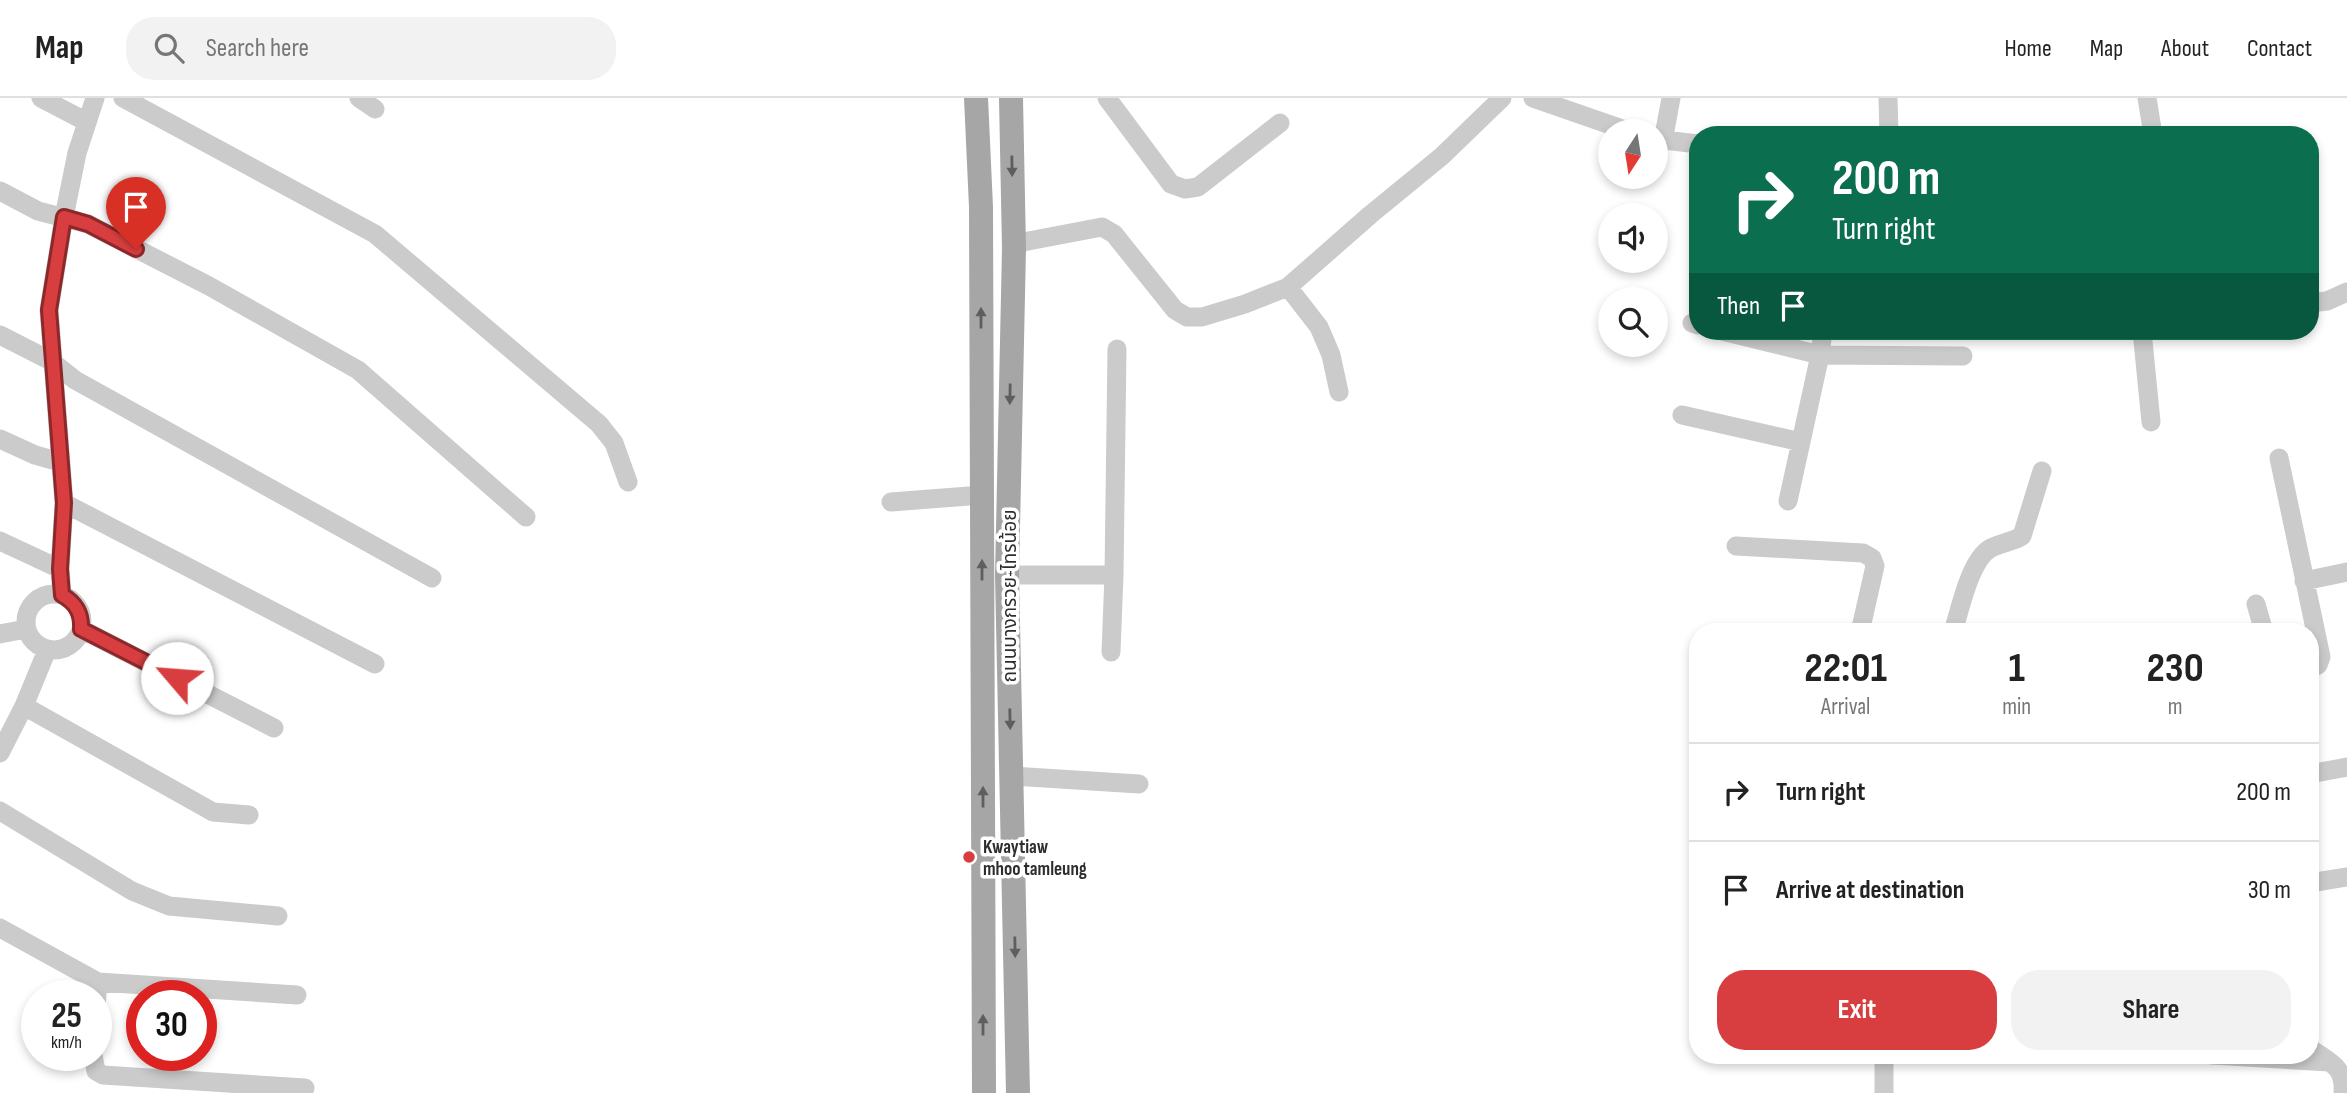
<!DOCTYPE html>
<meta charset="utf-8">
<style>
body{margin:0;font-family:"Sofia Sans Condensed","Noto Sans Thai",sans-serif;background:#f2f2f2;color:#222;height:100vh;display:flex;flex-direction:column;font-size:26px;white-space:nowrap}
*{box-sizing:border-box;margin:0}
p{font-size:23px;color:#767676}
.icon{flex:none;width:38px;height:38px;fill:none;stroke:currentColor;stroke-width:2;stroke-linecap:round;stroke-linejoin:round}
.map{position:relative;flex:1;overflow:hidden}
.sheet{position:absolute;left:1689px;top:525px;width:630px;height:441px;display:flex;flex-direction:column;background:#fff;border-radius:28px;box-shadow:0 4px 10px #0003}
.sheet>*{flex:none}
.guide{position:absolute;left:1689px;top:28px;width:630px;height:214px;border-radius:28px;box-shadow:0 4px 10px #0003;background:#0b6e4f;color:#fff;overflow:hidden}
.needle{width:46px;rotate:192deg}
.controls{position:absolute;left:1598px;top:21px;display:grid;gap:14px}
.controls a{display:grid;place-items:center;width:70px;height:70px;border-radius:50%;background:#fff;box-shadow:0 4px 10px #0003;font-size:35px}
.speed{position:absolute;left:21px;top:882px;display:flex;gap:14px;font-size:35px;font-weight:700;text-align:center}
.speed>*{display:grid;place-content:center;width:91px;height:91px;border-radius:50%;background:#fff;box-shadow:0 4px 10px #0003;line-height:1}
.speed small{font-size:18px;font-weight:400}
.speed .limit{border:10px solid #d22;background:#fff;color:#111}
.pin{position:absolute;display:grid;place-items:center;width:60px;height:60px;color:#fff;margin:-72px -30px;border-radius:50% 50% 50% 0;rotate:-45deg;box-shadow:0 0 7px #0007}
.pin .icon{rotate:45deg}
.me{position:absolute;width:77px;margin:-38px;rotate:297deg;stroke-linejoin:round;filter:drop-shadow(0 0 5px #0008)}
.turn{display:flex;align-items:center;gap:24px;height:147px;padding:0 28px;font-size:32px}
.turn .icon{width:91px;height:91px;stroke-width:2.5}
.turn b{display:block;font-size:49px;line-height:60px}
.then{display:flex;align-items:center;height:66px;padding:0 28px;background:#0003;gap:14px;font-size:26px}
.eta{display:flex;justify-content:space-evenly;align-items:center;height:119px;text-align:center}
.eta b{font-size:42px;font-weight:700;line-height:49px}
.button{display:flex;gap:14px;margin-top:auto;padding:14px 28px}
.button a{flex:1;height:80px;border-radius:28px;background:#d83e40;color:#fff;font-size:28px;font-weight:700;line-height:80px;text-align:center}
.button a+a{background:#f2f2f2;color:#222}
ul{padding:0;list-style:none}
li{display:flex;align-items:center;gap:21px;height:98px;padding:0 28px;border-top:2px solid #e0e0e0}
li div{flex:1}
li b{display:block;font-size:26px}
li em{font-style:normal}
header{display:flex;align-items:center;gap:42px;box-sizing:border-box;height:98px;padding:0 35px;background:#fff;border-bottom:2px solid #e0e0e0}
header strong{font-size:33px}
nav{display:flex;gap:38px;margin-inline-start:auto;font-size:24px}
.search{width:490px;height:63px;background:#f2f2f2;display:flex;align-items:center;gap:18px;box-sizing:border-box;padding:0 24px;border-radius:28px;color:#767676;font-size:26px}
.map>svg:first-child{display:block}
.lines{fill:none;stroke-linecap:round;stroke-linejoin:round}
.minor{stroke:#cbcbcb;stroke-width:19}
.major{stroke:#a6a6a6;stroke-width:24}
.oneway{fill:#5e5e5e}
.route-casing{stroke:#8c282a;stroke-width:18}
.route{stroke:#d83e40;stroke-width:12}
.poi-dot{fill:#d83e40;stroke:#fff;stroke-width:2.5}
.labels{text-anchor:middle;stroke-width:7;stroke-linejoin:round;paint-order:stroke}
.street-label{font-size:19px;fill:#2e2e2e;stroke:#fff}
.poi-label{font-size:19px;font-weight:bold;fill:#2e2e2e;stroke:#fff;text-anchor:start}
</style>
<header>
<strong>Map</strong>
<div class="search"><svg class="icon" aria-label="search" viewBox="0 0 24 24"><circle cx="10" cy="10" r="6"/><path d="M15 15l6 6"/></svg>Search here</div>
<nav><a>Home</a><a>Map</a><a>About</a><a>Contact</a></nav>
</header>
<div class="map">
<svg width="2347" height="995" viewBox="0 0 2347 995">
<rect width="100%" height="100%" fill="#fff"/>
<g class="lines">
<path class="minor" d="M41,0L87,24
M123,0L375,136L599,326L614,345L628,384
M359,0L375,11
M1107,0L1171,86L1185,91L1198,89L1280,25
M1533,0L1628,33
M1888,0L1889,37
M2147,0L2153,37
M1656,41L1698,46
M1663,43L1671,0
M0,93L38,113L88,126L209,188L358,272L526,419
M1014,150L1023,144L1102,129L1114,136L1175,212L1187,219H1202L1245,206L1288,189L1370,117L1442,58L1502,0
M1288,189L1319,229L1331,257L1339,294
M2310,205L2327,203L2347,194
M1692,225L1698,227
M1722,233L1820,257L1963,258
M2142,233L2151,324
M0,237L51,263L75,282L432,480
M1682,317L1801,344
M0,341L35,357L60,364
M2279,360L2321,559L2318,567L2310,571
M1788,403L1820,257L1823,233
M891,404L982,397
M64,405L375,566
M0,443L60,471
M1736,448L1863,455L1872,460L1875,468L1860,534
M1007,477H1114L1117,251
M2304,483L2347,474
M26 524a28 28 0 1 1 56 0a28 28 0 1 1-56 0Z
M62,497L60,471L64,405L49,212L64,119L77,55L95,0
M2256,506L2264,534
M81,531L274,630
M1953,534C1960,512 1970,461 1991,450C2001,445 2012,444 2022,438L2042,373
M0,536L26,531
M1111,554L1114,477
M24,608L213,714L249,717
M0,655L24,608L47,552
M2310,676L2347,669
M1011,678L1139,686
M0,713L132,793L169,808L278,818
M2310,785L2347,779
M0,830L98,884L297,897
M96,909L98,884
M2310,950C2330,965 2345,968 2343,995
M93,957L96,973L103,977L305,990
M2212,957L2329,964
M1884,995V957"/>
<path class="major" d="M976,0L981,109L984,995
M1011,0L1014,150L1007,477L1018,995"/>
</g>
<defs><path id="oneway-solid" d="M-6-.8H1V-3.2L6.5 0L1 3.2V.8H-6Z" transform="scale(1.75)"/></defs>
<g class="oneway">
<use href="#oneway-solid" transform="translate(1012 68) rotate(89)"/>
<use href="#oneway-solid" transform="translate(981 220) rotate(-90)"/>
<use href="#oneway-solid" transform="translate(1010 296) rotate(91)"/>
<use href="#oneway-solid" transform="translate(982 472) rotate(-90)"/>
<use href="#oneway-solid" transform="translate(1010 621) rotate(89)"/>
<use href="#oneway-solid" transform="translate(983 699) rotate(-90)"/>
<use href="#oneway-solid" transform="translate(1015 849) rotate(89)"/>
<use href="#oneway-solid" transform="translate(983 927) rotate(-90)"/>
</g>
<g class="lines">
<defs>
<path id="route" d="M136,151L88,126L64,119L49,212L64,405L60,471L62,497C76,505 82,515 81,531L177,580"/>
</defs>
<use href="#route" class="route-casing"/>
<use href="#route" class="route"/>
</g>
<circle class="poi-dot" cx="969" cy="759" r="7"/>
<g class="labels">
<g class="street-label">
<text transform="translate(1009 498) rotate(-90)" y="7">ถนนบางกรวย-ไทรน้อย</text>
</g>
<g class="poi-label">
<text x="983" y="755">Kwaytiaw<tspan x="983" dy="22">mhoo tamleung</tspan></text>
</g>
</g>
</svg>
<div class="controls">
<a><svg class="needle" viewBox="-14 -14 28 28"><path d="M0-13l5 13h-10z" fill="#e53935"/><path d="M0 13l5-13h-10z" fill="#767676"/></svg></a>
<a><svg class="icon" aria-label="sound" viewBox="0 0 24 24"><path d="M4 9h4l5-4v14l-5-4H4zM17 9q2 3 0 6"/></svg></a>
<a><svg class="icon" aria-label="search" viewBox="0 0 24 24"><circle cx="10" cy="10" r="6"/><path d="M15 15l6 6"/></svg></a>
</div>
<div class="speed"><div>25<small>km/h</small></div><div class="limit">30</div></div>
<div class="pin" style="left:136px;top:151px;background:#d93025"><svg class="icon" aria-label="arrive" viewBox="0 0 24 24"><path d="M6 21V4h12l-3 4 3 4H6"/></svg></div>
<svg class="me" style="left:177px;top:580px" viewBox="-20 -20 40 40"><circle r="19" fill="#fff"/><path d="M0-13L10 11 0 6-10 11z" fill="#d83e40"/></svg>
<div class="guide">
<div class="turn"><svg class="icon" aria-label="right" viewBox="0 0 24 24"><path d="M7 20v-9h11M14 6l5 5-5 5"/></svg><div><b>200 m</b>Turn right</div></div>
<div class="then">Then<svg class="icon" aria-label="arrive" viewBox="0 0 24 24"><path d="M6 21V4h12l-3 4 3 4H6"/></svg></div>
</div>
<section class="sheet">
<div class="eta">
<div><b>22:01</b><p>Arrival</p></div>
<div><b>1</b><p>min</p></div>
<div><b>230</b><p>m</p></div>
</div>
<ul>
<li><svg class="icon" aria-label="right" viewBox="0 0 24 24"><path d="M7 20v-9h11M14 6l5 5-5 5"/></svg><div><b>Turn right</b></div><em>200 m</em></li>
<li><svg class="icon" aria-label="arrive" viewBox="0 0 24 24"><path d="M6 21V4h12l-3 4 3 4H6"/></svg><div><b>Arrive at destination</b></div><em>30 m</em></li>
</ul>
<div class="button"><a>Exit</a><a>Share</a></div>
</section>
</div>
